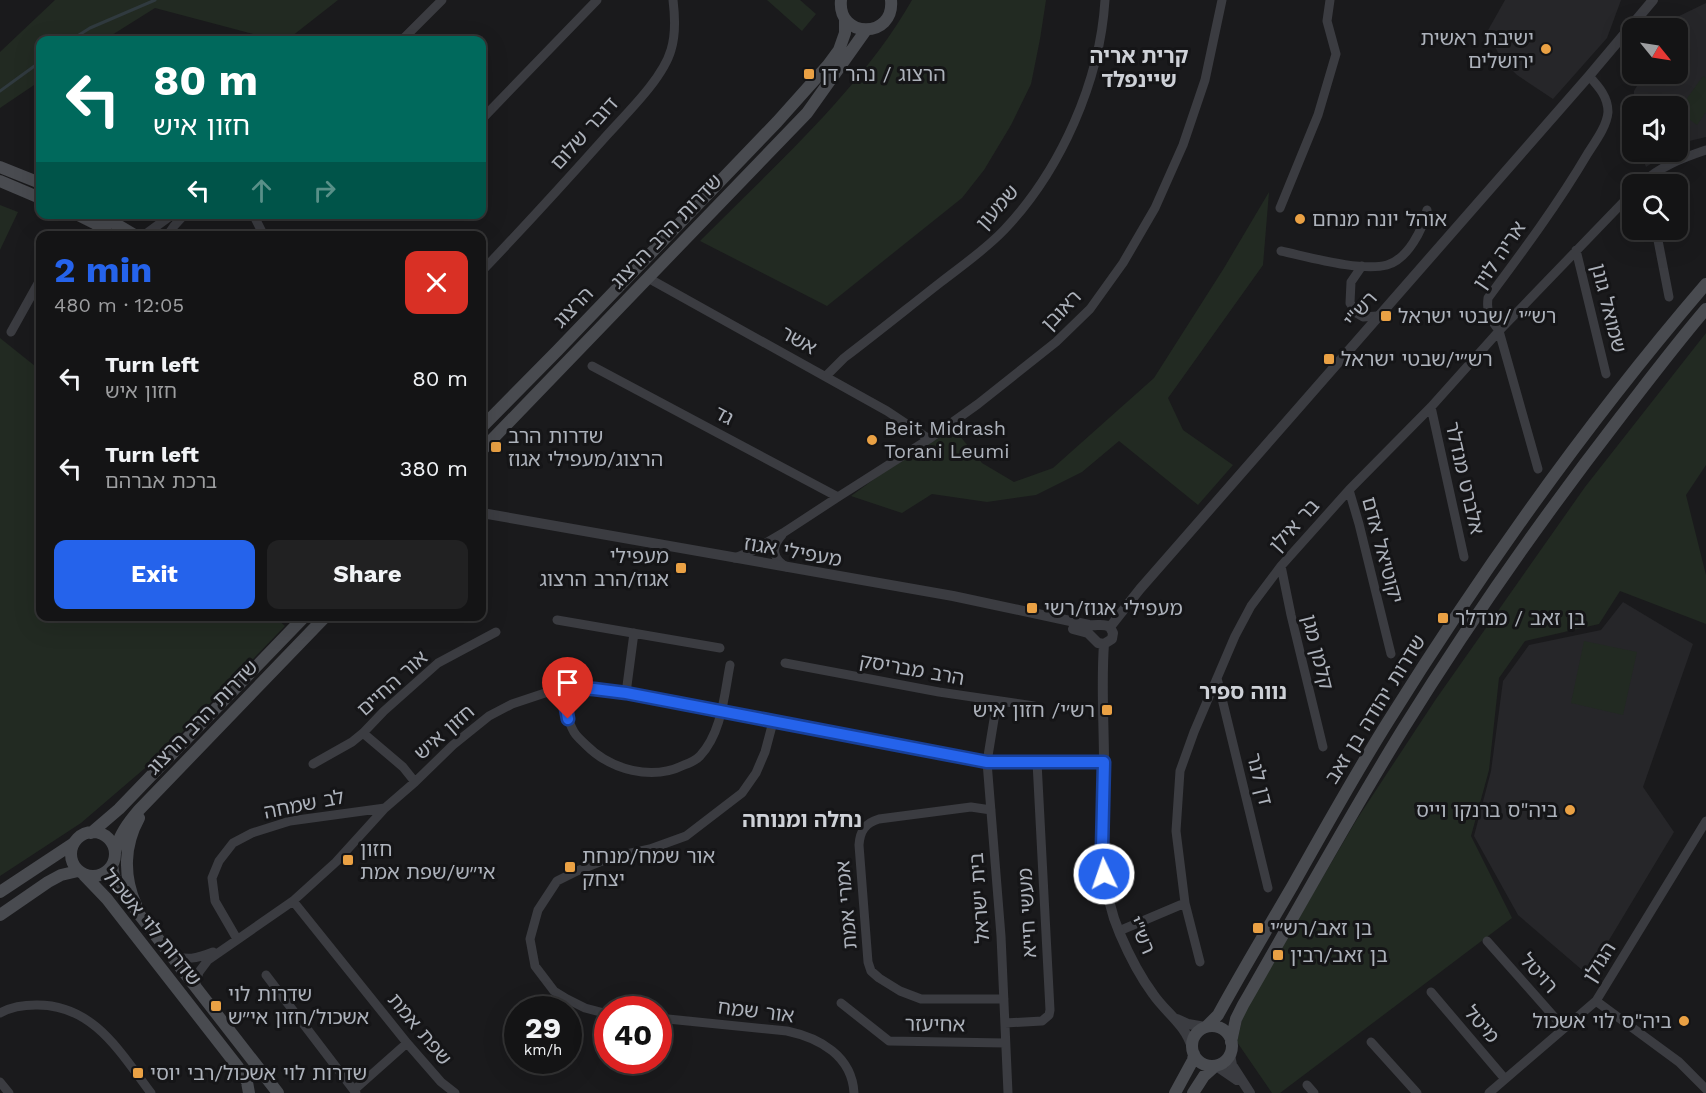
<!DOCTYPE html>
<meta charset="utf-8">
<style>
body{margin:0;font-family:"Work Sans","Noto Sans Hebrew",sans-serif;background:#212122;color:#f1f3f6;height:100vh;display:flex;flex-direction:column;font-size:22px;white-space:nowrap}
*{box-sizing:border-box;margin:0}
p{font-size:20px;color:#9d9ea0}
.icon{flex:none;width:33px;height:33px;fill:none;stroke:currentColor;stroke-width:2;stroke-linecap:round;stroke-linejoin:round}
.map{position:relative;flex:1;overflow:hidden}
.side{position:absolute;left:36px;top:231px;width:450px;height:390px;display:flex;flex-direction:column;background:#141415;border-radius:12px;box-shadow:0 6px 24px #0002,0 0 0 2px #333334}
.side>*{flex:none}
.banner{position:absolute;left:36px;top:36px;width:450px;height:183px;border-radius:12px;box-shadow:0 6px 24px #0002,0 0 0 2px #333334;background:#00695c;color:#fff;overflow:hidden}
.needle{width:39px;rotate:120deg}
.controls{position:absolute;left:1622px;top:18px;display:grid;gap:12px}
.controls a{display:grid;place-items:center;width:66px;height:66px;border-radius:12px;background:#141415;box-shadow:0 6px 24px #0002,0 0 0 2px #333334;font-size:30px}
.speed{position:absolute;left:504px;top:996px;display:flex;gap:12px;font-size:30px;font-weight:700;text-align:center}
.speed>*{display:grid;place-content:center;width:78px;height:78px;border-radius:50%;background:#141415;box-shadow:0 6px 24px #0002,0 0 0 2px #333334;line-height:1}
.speed small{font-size:15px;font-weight:400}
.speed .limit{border:9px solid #d22;background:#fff;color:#111}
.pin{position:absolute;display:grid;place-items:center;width:51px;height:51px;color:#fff;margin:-62px -26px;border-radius:50% 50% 50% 0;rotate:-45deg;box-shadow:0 0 6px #0007}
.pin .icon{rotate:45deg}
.me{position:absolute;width:66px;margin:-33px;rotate:357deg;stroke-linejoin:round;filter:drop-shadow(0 0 4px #0008)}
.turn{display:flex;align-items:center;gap:21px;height:126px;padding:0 18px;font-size:27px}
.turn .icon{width:78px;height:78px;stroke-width:2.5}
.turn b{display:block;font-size:42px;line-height:51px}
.lanes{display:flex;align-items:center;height:57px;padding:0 18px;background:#0003;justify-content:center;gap:30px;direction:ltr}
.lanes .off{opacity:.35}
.round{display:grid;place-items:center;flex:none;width:63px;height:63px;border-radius:12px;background:#212122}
.overview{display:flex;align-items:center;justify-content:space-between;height:102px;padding:0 18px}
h1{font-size:36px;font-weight:700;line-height:45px;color:#2563eb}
.button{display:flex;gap:12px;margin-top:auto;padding:12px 18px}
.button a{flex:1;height:69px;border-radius:12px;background:#2563eb;color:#fff;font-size:24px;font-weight:700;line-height:69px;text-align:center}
.button a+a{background:#212122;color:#f1f3f6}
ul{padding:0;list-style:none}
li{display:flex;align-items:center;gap:18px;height:90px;padding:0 18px}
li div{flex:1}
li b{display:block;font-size:22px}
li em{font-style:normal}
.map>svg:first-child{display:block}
.built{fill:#262629}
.green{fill:#222a22}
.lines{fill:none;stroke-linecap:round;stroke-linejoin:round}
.stream{stroke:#303a3f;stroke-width:3}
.minor{stroke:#3b3c41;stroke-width:9}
.tertiary{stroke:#3b3c41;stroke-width:10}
.secondary{stroke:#494b50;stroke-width:12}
.route-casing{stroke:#184099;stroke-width:15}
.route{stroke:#2563eb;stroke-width:10}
.poi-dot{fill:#eaa144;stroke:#151517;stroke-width:2}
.labels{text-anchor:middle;stroke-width:6;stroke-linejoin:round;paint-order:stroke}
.poi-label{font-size:20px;fill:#adb2bb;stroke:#151517;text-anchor:start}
.street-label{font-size:20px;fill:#adb2bb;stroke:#151517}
.neighbourhood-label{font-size:21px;font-weight:bold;fill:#ced1d7;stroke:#151517}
</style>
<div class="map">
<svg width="1706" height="1093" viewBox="0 0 1706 1093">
<rect width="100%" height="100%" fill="#1a1a1c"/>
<path class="built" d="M1505,0H1621L1607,38L1553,99L1517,75L1502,60L1487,32Z
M1706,3V137L1681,143L1677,146V106H1633L1634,91L1644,74H1677V28H1669L1675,18Z
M1640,152H1669L1646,167Z
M1623,602L1693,644L1643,787L1674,832L1588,975L1518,915L1474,836L1491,771L1503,681L1529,645L1601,630Z"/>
<path class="green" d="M55,0H338L287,40H276L155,8L104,40H40V81L0,108V52Z
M767,0H800L816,14L802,31Z
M912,0H1046L1040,39L1031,84L1011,125L984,170L962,198L827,306L700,241C773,167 860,91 912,0Z
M1703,76L1706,78V112L1697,125L1678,111Z
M1269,192L1263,265L1168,398L1183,430L1233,465L1198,505L1119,441L1082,472L1036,495L987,502L932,494L902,513L851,496L950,424L982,463L1014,482L1053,468L1154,378L1224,268Z
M0,205L18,212L0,250Z
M1706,333V465L1686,495L1706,575V624L1620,591L1599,624L1525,641L1499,678L1489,770L1471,836L1512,918L1280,1093H1272L1237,1042L1244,1011L1357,819L1436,699L1585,487Z
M0,338L40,370V616H274L285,626L158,757L81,823L0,876Z
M1584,641L1637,652L1623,715L1571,703Z"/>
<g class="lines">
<path class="stream" d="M71,40L90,28L155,0
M0,91L40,62"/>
<path class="minor" d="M402,40L442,0
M482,119L597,0
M1641,184C1659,167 1682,158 1706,150
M1280,208L1318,115L1336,54L1327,21L1330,0
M253,214L264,236
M1656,230L1669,297
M143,236L173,214
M167,236L174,226L185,214
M1576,250L1606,374
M1281,251C1309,257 1361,272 1387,265C1408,259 1423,229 1427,210
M1362,266L1351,282L1350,303L1358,314L1363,317L1377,316
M482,271C525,226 567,180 608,134C628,112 663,78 671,50C676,34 675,16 673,0
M648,278L887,411L929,439
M11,332L40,280
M592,366L838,497
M826,376L844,358C877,333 909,307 941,282C963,265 986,249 1004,230C1061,170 1100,81 1105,0
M1431,407L1464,557
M1538,469L1499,331C1491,319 1486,314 1488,298C1523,251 1558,204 1588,153C1595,142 1607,126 1608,112C1608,97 1599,87 1589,76
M1349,490L1359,524L1391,654
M782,535C771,547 772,559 787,567
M735,558L752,551L783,533L838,497L929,439L978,404L1056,342L1090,309L1123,263L1155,208L1183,145L1205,80L1222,0
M1281,566L1291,615L1323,747
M557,620L720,648
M785,663L939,692L1034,706
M1217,678L1268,888
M563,687C564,702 566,718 574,732C577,737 582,741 586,745C611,770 652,781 684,765C690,763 696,760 700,756C722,732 724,696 730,665
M626,693L634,633
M997,701L987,762L1001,936L1008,1093
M363,733L403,767L415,782
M313,764L352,742L363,733L384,711L438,663L496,632
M991,810L971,807L879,819C865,823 860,831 859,845L868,962L871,971L879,978L900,991L921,999H1004
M293,901L407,1043L441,1082L455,1093
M1185,903L1200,962
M1119,931L1185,903L1176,831L1180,771L1194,732L1235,636L1251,606L1281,566L1349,490L1431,407L1499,331L1632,193
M237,939L215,901L212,878L219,861L233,843L252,833L290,821L385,808
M1487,941L1564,1028
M170,953C185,962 198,958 213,952
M266,975L356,1093
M195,986L199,972L208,960L293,901L336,862L385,808L415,782L453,745L489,716L512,704L563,687L594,689L626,693L987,762H1104
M1431,992L1505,1079
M1596,1001L1679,1062L1706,1089
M841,1003L889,1041L1005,1043
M0,1013C11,1007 23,1005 36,1005C93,1004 120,1052 151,1093
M608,1014L585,1008L567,999L554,991L535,966L530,939L538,910L557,881L577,871L612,857L650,849L686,836L742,793L756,773L765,752L773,722
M658,1018L787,1031C820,1038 852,1056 854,1093
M1005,1023L1042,1021L1049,1015L1050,1010L1037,762
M1371,1042L1417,1093
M0,1082L9,1093
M1307,1085L1314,1093
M354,1090L407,1043
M1489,1093L1596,1001L1706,821"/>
<path class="tertiary" d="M482,513L953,596L1089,625C1097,626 1104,623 1110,627
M1110,627L1140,589L1589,76L1653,0
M1073,629L1088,633L1098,643L1104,644
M1104,644C1101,684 1104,723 1104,763C1103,821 1096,879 1120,934C1129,955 1139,975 1153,994C1166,1013 1186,1025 1192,1048
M1104,644L1112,639L1113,633L1110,627
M1177,1019L1188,1024L1205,1027
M1230,1055L1232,1065L1250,1093
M1218,1067L1237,1080"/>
<path class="secondary" d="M841,0C837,39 895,39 891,0
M0,167L40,183
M0,181L40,198
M76,214L96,224L111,236
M99,214L136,236
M482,427L557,351L777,122L828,65L839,50L845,33V19
M482,450L807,113L866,30
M71 854a22 22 0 1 1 44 0a22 22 0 1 1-44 0Z
M91,833L119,809L305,616
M115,852C119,835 128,823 139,810L326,616
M112,865L114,876L121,891L278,1093
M84,875L107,899L238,1067L247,1082L249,1093
M0,892L74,843
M136,905C123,876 124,845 139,818
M0,915L48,882L61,875L78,871
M1192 1046a20 20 0 1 1 40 0a20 20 0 1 1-40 0Z
M1207,1026L1218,1015C1242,971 1268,928 1293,885C1324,830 1355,774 1389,720C1484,568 1589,420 1706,284
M1231,1042L1236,1019L1243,1005C1296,913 1347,820 1403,729C1470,621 1543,517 1621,416C1649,380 1676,344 1706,309
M1175,1093L1193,1060L1194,1054
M1193,1093L1204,1076L1214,1067"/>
</g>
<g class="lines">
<defs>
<path id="route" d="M568,719L562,687L594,689L626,693L987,762H1104L1102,849L1104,874"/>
</defs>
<use href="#route" class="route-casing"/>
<use href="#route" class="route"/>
</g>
<g class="poi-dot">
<circle cx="1546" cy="49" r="6"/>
<rect x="803" y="68" width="12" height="12" rx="3"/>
<circle cx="1300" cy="219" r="6"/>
<rect x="1380" y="310" width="12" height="12" rx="3"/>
<rect x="1323" y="353" width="12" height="12" rx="3"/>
<circle cx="872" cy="440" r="6"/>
<rect x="490" y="441" width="12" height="12" rx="3"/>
<rect x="675" y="562" width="12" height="12" rx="3"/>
<rect x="1026" y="602" width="12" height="12" rx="3"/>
<rect x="1437" y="612" width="12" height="12" rx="3"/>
<rect x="1101" y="704" width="12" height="12" rx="3"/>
<circle cx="1570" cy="810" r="6"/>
<rect x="342" y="854" width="12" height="12" rx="3"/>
<rect x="564" y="861" width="12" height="12" rx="3"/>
<rect x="1252" y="922" width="12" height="12" rx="3"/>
<rect x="1272" y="949" width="12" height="12" rx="3"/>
<rect x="210" y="1000" width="12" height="12" rx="3"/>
<circle cx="1684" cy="1021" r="6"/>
<rect x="132" y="1067" width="12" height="12" rx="3"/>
</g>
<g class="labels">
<g class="poi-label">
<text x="1534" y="45" text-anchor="end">ישיבת ראשית<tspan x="1534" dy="23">ירושלים</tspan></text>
<text x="821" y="81">הרצוג / נהר דן</text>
<text x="1312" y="226">אוהל יונה מנחם</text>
<text x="1398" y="323">רש״י /שבטי ישראל</text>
<text x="1341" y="366">רש״י/שבטי ישראל</text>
<text x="884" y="435">Beit Midrash<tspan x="884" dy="23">Torani Leumi</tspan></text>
<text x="508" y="443">שדרות הרב<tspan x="508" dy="23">הרצוג/מעפילי אגוז</tspan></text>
<text x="669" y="563" text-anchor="end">מעפילי<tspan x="669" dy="23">אגוז/הרב הרצוג</tspan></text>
<text x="1044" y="615">מעפילי אגוז/רשי</text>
<text x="1455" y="625">בן זאב / מנדלר</text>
<text x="1095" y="717" text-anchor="end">רש׳י/ חזון איש</text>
<text x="1558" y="817" text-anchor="end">ביה"ס ברנקו וייס</text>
<text x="360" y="856">חזון<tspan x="360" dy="23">אי״ש/שפת אמת</tspan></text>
<text x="582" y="863">אור שמח/מנחת<tspan x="582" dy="23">יצחק</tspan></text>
<text x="1270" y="935">בן זאב/רש״י</text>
<text x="1290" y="962">בן זאב/רבין</text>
<text x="228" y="1001">שדרות לוי<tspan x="228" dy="23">אשכול/חזון אי״ש</tspan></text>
<text x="1672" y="1028" text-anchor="end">ביה"ס לוי אשכול</text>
<text x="150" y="1080">שדרות לוי אשכול/רבי יוסי</text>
</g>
<g class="street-label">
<text transform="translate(584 133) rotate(-48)" y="7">דובר שלום</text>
<text transform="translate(997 207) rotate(-48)" y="7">שמעון</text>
<text transform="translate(666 231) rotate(-46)" y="7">שדרות הרב הרצוג</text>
<text transform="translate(1499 255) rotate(-56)" y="7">אריה לוין</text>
<text transform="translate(573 307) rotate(-46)" y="7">הרצוג</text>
<text transform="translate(1609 308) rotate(76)" y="7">שמואל גונן</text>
<text transform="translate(1360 309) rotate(-49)" y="7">רש"י</text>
<text transform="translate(1061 310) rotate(-46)" y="7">ראובן</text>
<text transform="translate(799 340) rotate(29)" y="7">אשר</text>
<text transform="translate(724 415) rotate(28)" y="7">גד</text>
<text transform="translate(1465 478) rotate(77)" y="7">אלברט מנדלר</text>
<text transform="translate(1294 525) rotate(-48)" y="7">בר אילן</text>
<text transform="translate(1383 550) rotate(75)" y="7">יקוטיאל אדם</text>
<text transform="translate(793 551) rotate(10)" y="7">מעפילי אגוז</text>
<text transform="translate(1318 652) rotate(76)" y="7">קלמן מגן</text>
<text transform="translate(912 669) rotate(10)" y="7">הרב מבריסק</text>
<text transform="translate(392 683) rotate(-42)" y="7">אור החיים</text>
<text transform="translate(1375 709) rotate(-58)" y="7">שדרות יהודה בן זאב</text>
<text transform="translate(202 717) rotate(-46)" y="7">שדרות הרב הרצוג</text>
<text transform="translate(444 732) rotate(-41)" y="7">חזון איש</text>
<text transform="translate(1260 779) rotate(76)" y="7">דן לנר</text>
<text transform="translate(304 804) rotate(-11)" y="7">לב שמחה</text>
<text transform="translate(979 898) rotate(-94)" y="7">בית ישראל</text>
<text transform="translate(846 905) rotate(-95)" y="7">אמרי אמת</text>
<text transform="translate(1027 913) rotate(-93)" y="7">מעשי חייא</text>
<text transform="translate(152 927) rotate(51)" y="7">שדרות לוי אשכול</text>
<text transform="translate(1142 935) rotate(66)" y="7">רש"י</text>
<text transform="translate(1599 962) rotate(-58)" y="7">הגולן</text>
<text transform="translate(1539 973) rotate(48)" y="7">רויטל</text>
<text transform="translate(756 1011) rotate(7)" y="7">אור שמח</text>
<text transform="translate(935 1024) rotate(1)" y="7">אחיעזר</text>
<text transform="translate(1482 1024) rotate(49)" y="7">מיטל</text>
<text transform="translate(420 1029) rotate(50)" y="7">שפת אמת</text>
</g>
<g class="neighbourhood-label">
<text x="1139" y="63">קרית אריה<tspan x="1139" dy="24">שיינפלד</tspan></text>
<text x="1243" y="699">נווה ספיר</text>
<text x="802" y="827">נחלה ומנוחה</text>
</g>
</g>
</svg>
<div class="controls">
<a><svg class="needle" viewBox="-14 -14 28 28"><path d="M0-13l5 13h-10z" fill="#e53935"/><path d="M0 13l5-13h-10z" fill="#9d9ea0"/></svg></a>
<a><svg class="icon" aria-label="sound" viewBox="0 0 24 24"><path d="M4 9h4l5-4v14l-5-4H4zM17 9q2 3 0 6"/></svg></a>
<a><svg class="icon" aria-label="search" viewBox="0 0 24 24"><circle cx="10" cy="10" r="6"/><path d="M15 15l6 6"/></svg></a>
</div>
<div class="speed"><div>29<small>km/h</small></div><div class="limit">40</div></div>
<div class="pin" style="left:568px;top:719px;background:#d93025"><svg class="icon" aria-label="arrive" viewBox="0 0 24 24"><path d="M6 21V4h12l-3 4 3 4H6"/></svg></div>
<svg class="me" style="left:1104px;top:874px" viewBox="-20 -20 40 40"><circle r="17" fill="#2563eb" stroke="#fff" stroke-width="3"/><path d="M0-11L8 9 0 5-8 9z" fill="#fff"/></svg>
<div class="banner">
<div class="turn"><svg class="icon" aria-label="left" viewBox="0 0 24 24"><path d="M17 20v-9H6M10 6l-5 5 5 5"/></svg><div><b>80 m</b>חזון איש</div></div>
<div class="lanes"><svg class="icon" aria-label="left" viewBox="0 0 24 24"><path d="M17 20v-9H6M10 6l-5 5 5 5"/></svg><svg class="icon off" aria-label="ahead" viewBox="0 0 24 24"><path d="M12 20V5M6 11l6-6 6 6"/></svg><svg class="icon off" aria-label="right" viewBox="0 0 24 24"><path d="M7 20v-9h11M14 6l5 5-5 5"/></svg></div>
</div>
<section class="side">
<div class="overview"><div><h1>2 min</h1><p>480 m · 12:05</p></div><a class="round" style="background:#d93025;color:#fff"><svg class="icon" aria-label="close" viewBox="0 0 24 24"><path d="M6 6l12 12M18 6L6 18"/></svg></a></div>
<ul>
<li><svg class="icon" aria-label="left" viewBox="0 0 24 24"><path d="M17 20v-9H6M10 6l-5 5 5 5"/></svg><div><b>Turn left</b><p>חזון איש</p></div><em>80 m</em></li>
<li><svg class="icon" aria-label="left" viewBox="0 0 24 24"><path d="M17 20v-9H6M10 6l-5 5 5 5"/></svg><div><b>Turn left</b><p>ברכת אברהם</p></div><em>380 m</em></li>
</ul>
<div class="button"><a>Exit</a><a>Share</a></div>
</section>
</div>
